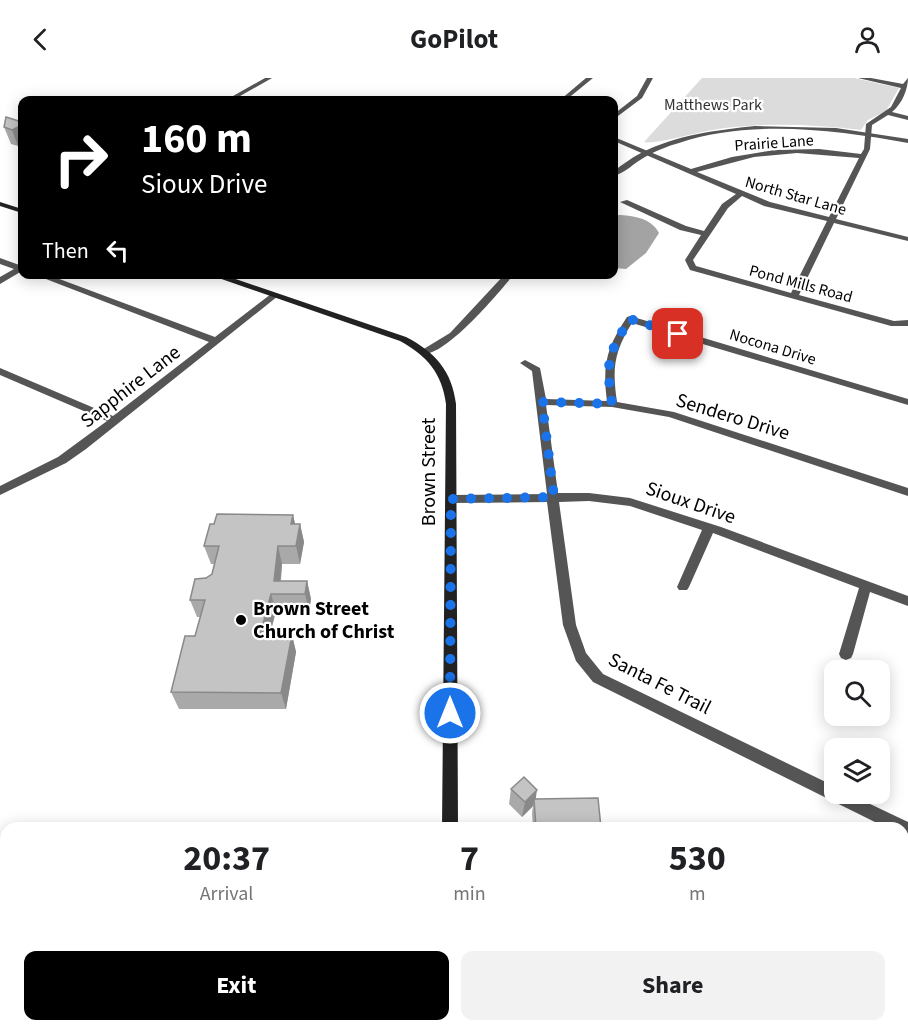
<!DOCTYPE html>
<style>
body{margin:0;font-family:"Source Sans 3",sans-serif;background:#f2f2f2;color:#202124;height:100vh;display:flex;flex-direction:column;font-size:22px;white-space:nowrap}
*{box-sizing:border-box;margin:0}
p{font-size:20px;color:#757577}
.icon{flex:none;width:33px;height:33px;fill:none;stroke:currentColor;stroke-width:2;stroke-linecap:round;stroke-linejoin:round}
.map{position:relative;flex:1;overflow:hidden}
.side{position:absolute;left:0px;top:744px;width:909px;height:210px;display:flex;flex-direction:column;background:#fff;border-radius:18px 18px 0 0;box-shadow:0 3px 15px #0003}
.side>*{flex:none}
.guide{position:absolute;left:18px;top:18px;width:600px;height:183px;border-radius:12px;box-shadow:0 3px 15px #0003;background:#000;color:#fff;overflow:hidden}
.tools{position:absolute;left:824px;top:582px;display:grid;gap:12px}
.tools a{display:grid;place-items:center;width:66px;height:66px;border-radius:12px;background:#fff;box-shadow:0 3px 15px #0003;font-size:30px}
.pin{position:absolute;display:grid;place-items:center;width:51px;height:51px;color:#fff;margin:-26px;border-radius:12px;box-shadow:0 3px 9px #0006}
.me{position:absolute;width:66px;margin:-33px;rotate:0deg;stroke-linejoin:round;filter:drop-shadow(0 0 4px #0008)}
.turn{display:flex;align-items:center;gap:21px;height:126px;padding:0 24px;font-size:27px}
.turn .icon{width:78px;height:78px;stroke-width:2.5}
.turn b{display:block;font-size:42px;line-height:51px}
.then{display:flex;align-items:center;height:57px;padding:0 24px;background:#0003;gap:12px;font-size:22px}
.eta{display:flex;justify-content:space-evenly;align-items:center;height:102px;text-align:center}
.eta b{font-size:36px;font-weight:700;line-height:42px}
.cta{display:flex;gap:12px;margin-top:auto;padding:12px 24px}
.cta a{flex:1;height:69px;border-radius:12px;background:#000;color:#fff;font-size:24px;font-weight:700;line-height:69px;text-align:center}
.cta a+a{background:#f2f2f2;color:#202124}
header{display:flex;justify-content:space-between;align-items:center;height:78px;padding:0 24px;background:#fff;font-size:27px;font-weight:700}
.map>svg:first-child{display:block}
.green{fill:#dcdcdc}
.water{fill:#a3a3a3}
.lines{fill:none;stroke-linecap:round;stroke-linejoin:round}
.minor{fill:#555;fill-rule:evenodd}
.tertiary{fill:#555;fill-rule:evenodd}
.secondary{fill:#222;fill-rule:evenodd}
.wall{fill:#a9a9a9}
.shaded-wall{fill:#898989}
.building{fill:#c4c4c4;stroke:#898989;stroke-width:1.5}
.route{stroke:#1a73e8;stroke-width:10;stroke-dasharray:0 18}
.poi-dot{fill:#000;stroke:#fff;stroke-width:2}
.labels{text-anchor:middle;stroke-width:4.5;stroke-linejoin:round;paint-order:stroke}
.far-park-label{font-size:16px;fill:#333;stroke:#fff}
.far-street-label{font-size:16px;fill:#000;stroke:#fff}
.street-label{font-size:20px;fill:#000;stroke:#fff}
.poi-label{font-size:20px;font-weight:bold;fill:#000;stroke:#fff;text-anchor:start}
</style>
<header><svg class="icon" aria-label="back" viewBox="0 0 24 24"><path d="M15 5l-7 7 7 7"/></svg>GoPilot<svg class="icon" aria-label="person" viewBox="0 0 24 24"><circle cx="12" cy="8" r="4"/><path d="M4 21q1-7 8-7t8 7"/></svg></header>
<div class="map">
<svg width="908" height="954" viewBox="0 0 908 954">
<rect width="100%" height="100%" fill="#fff"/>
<path class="green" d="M702,0H854L899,10L886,33L868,42L861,52C812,46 761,44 712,52C699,54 653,67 644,64Z"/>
<path class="water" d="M614,137C630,137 651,139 659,155L646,175L626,191L614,190Z"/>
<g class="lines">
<path class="minor" d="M265,0H272L233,22H226Z
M586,0H593L566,22H560Z
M647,0H653L642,20L614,41V36L637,18Z
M858,0H871L903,6L908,0C908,11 902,26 892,34L908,38V42L888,37L872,47L870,71L836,141L908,159V163L834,145L799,217L894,243L908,242V248H891L690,192L685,182L701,157L680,152L620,124L627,122L686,148L704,153L722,126L736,116L614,63V59L691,91L732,79L775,72L819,71L861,76L864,71L866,46L891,29L901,10ZM797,75L859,80L829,139L770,124L697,94L754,79ZM742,118L764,128L827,143L791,215L696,188L693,182L728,130Z
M0,180L22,188V193L0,206V199L14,191L0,186Z
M33,196H46L215,259L271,216L278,218L86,371L66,385L0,417V408L58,379L107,343L0,297V290L113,338L209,264Z
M630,238L908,321V327L632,245C614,274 612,290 617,324L674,334L908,410V418L669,339L612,329L546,327L558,415H589L630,420L721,449L908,518V528L870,514L853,576L851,580L846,582L841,580L839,576L859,510L713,455L689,509L687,512H679L677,509L702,452L630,428L589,423L559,424L576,547L586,575L603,596L834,708V716H849L908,744V756L903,758V750H887L593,604L576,583L563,547L547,424L451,425L445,421L451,417L547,416L532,293L520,285L525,282L540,290L546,321L607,323C602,286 607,269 627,239Z
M866,948H892L895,954H869Z"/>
<path class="tertiary" d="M755,48L836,50L908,61V65C836,52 750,41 679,65C668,68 655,73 645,79C634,85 625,95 614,98V93C622,87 631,80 641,75C676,57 717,52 755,48Z
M505,196H514C499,215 445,279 422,276V272L450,255Z"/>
<path class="secondary" d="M0,124L22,131V135L0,128Z
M207,196H221L406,259C435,274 452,293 456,326L458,750H442L446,326C442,295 427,278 400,263Z
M440,948H458V954H440Z"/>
</g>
<path class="wall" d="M22,44V66L18,68L11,66L4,49Z
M293,437L295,446H300L304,464L300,486H282L281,503H307L311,521L309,533H276L270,557H292L296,574L286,631H179L171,614L195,558L200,539H197L190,522L206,500L212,496L214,486H211L204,468L214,446Z
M511,711L536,721L601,750H533L532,735L533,728L522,739L509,726Z"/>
<path class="shaded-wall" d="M22,47V66L18,68L12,52Z
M293,437L297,455L291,446Z
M300,446L304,464L300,486L296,468Z
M278,468L282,486L279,516L274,503Z
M307,503L311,521L309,533L305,516Z
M271,516L276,533L265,574L260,557Z
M292,557L296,574L286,631L281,615Z
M537,712L535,726L534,721L533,728L522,739L525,724Z"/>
<path class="building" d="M6,39L22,44V47L12,52L4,49Z
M217,436L293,437L291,446H300L296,468H278L274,503H307L305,516H271L260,557H292L281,615L171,614L185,558H195L205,522H190L195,501L206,500L212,496L219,468H204L210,446H214Z
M524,699L537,712L525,724L511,711Z
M598,720L601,750H536L534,721Z"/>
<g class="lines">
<path class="route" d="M450,635L451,421L554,419L542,324L612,326C606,284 607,277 630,241L678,256"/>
</g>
<circle class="poi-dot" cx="241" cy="542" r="6"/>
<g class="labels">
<g class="far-park-label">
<text x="713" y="32">Matthews Park</text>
</g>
<g class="far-street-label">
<text transform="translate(774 64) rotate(-4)" y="6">Prairie Lane</text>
<text transform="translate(796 117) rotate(16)" y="6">North Star Lane</text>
<text transform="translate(801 205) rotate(15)" y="6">Pond Mills Road</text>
<text transform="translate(773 268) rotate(17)" y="6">Nocona Drive</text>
</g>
<g class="street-label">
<text transform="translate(130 308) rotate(-38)" y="7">Sapphire Lane</text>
<text transform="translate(733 338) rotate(17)" y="7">Sendero Drive</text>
<text transform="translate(428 394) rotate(-90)" y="7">Brown Street</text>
<text transform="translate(691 424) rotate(19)" y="7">Sioux Drive</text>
<text transform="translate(660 605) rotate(27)" y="7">Santa Fe Trail</text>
</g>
<g class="poi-label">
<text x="253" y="537">Brown Street<tspan x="253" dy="23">Church of Christ</tspan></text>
</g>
</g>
</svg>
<div class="tools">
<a><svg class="icon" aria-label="search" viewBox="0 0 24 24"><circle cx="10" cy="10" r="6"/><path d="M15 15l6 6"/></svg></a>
<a><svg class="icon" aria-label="layers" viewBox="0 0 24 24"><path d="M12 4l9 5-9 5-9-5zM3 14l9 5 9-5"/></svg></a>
</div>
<div class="pin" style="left:678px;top:256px;background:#d93025"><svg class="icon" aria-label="arrive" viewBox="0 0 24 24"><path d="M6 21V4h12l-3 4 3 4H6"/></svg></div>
<svg class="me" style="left:450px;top:635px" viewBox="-20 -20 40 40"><circle r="17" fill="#1a73e8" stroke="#fff" stroke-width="3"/><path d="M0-11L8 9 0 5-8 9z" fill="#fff"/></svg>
<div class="guide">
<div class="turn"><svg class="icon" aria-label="right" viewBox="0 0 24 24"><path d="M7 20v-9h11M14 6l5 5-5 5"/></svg><div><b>160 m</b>Sioux Drive</div></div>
<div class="then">Then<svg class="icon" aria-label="left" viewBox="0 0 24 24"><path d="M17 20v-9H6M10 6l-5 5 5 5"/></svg></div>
</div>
<section class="side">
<div class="eta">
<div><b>20:37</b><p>Arrival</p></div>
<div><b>7</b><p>min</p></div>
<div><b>530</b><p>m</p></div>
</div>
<div class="cta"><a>Exit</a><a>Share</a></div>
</section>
</div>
